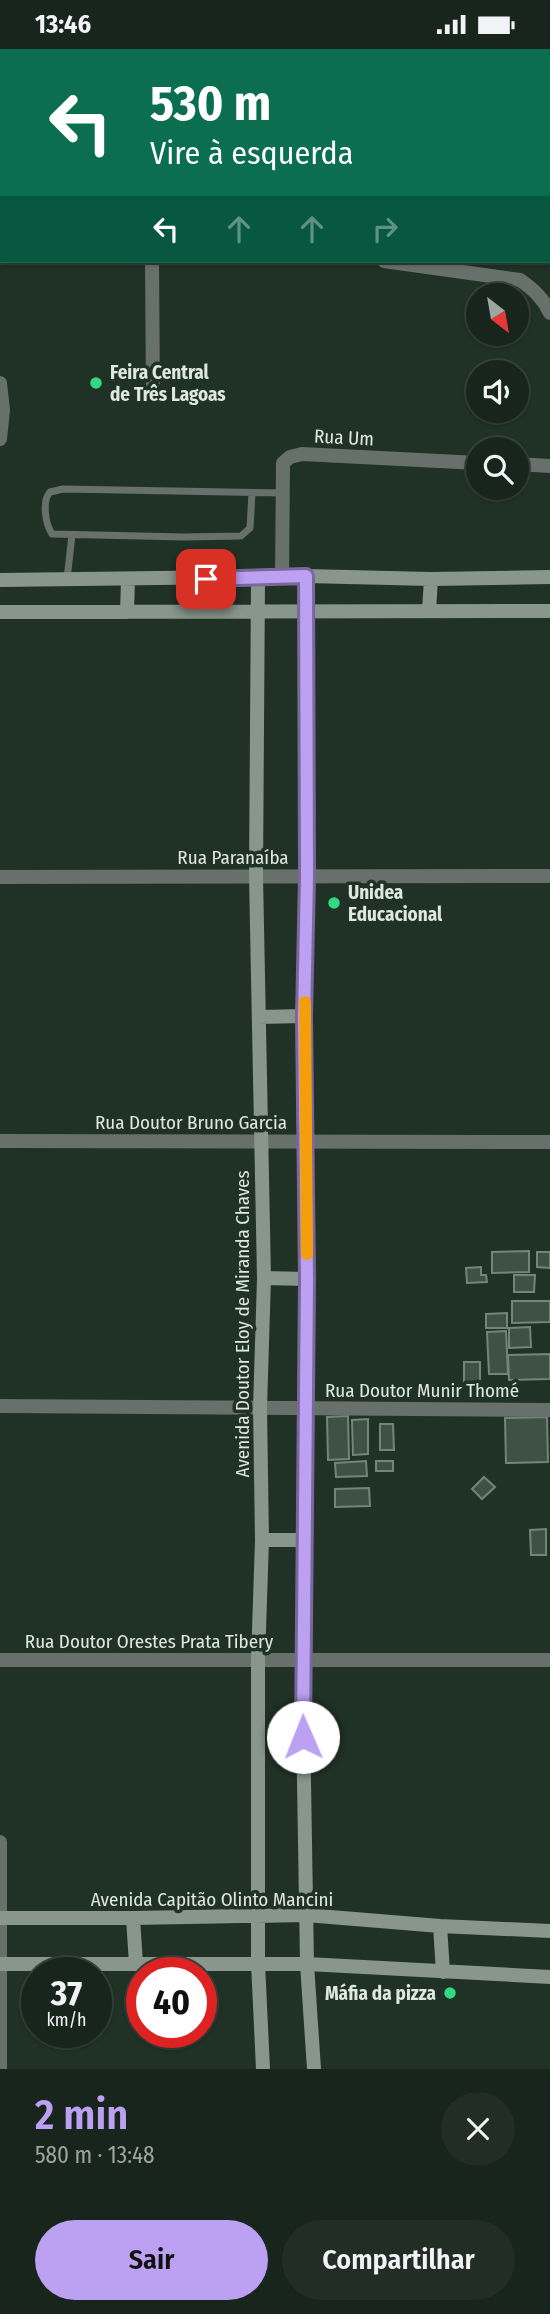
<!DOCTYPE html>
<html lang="pt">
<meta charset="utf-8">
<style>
body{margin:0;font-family:"Fira Sans Condensed",sans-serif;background:#212d25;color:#f1f3f6;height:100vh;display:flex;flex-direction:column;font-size:26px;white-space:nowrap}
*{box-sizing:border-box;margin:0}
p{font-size:23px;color:#9fa5a3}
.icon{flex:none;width:38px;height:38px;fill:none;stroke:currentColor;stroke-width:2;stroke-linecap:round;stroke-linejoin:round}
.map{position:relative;height:2020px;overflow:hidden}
.panel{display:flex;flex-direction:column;background:#18251c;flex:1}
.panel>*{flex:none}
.hud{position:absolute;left:0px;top:0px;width:551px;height:214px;box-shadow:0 2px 5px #0004,0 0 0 2px #36423b;background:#0b6e4f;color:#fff;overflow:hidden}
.needle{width:46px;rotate:149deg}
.controls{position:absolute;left:466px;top:234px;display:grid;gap:14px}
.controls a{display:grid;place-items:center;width:63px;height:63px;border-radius:50%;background:#18251c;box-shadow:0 2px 5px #0004,0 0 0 2px #36423b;font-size:35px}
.speed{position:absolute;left:21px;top:1908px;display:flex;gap:14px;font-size:35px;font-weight:700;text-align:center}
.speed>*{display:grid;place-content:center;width:91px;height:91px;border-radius:50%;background:#18251c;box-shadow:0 2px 5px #0004,0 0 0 2px #36423b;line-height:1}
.speed small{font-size:18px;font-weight:400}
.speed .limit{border:10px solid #d22;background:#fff;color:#111}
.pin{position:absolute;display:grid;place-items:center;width:60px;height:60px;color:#fff;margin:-30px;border-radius:14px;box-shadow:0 4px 10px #0006}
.me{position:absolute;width:77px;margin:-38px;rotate:359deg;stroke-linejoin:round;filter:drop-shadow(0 0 5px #0008)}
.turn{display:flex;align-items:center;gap:24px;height:147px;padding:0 35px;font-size:32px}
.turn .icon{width:91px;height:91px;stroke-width:2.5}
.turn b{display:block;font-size:49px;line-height:60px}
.lanes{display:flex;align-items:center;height:66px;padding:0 35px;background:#0003;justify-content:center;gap:35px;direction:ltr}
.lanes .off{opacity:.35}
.round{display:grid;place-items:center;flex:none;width:74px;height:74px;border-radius:37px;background:#212d25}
.headline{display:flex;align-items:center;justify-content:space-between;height:119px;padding:0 35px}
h1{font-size:42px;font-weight:600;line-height:52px;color:#bca0f2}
.cta{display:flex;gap:14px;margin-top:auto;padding:14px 35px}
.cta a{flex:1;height:80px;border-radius:42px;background:#bca0f2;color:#111;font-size:28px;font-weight:600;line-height:80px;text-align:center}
.cta a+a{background:#212d25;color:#f1f3f6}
.status{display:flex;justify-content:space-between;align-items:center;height:49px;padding:0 35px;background:#18251c;direction:ltr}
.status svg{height:19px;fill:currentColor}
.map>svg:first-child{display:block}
.building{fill:#3f5145;stroke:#728678;stroke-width:2}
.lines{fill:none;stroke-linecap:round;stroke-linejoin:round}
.lane{stroke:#67706a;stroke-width:7}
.street{stroke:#67706a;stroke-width:14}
.secondary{stroke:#88968c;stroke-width:14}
.route-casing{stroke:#7a689d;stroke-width:18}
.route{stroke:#bca0f2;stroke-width:12}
.slow{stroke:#f59e0b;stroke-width:12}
.poi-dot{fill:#32d882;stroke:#203126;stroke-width:2.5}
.labels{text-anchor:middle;stroke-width:7;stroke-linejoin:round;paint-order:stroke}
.poi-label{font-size:19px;font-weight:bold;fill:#dee8e1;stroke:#203126;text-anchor:start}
.street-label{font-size:19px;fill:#dee8e1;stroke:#203126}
</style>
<div class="status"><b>13:46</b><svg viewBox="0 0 49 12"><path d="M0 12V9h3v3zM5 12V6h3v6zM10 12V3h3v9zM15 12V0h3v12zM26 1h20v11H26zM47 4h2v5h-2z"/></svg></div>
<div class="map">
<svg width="550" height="2020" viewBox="0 0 550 2020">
<rect width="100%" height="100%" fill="#203126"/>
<path class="building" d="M529,1202V1223L492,1224V1203Z
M537,1203H550V1219L537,1218Z
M481,1218V1226H486L487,1233L467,1234L466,1219Z
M514,1226H535L534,1243H514Z
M512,1252H550V1273L512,1274Z
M507,1264V1279H486V1265Z
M530,1278L531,1298L509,1299V1279Z
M506,1282L508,1325H489L487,1283Z
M550,1305V1330L509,1331L508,1306Z
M464,1313H480V1334H464Z
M348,1367L349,1410L328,1411L327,1368Z
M547,1368L548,1413L506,1414L505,1369Z
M368,1370V1405L353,1406L352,1371Z
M380,1375H393L394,1401H380Z
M366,1412L367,1427L336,1428L335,1414Z
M376,1412H393V1422H376Z
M484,1428L495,1438L482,1450L472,1440Z
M369,1439L370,1457L335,1458V1440Z
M546,1480V1506H531L530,1481Z"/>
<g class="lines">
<path class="lane" d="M252,444L250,479L241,487L184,488L52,485C45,474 42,452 50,443L63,440L283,444
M67,530L72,486"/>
<path class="street" d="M189,2L231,0
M277,2L278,0
M0,10H2
M152,212L153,345
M384,212L520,231C533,240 543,249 550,264
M0,334L3,361L0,390
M516,415L550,417
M282,528L283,414L290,408L302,405L478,414
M0,828L550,827
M0,1092L550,1093
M0,1357L550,1361
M0,1611H550
M0,1793V2020"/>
<path class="secondary" d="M306,527L307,828L304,967L307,1230L306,1491L302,1611L307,1915L314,2020
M258,529L256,827L264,1229L260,1359L262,1491L258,1611V1914L263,2020
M0,531L306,527L431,530L550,528
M429,562L431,530
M0,563L550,562
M127,563L128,531
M259,968L304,967
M264,1229L307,1230
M262,1491H306
M0,1869H133L306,1866L440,1877L550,1882
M133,1869L136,1915
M440,1877L443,1923
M0,1915H307L550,1928"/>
</g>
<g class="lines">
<defs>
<path id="route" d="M206,530L306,527L307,828L304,967L307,1230L303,1688"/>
</defs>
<use href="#route" class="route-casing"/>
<use href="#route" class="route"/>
<path class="slow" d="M305,953L307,1205"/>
</g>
<g class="poi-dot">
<circle cx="96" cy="334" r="7"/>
<circle cx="334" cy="854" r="7"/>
<circle cx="450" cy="1944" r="7"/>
</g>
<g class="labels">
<g class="poi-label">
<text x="110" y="330">Feira Central<tspan x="110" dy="22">de Três Lagoas</tspan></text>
<text x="348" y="850">Unidea<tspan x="348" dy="22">Educacional</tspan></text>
<text x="436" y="1951" text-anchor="end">Máfia da pizza</text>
</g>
<g class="street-label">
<text transform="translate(344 388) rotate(3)" y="7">Rua Um</text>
<text x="233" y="815">Rua Paranaíba</text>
<text x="191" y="1080">Rua Doutor Bruno Garcia</text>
<text transform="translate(242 1275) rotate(-90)" y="7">Avenida Doutor Eloy de Miranda Chaves</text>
<text x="422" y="1348">Rua Doutor Munir Thomé</text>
<text x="149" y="1599">Rua Doutor Orestes Prata Tibery</text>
<text x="212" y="1857">Avenida Capitão Olinto Mancini</text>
</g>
</g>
</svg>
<div class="controls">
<a><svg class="needle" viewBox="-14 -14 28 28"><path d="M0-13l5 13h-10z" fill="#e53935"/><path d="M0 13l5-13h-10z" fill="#9fa5a3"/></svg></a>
<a><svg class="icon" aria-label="sound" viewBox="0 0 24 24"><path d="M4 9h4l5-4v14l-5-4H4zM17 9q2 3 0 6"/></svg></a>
<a><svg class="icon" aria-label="search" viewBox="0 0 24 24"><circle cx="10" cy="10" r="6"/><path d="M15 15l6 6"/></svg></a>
</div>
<div class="speed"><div>37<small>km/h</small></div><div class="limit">40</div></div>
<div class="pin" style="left:206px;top:530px;background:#d93025"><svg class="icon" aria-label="arrive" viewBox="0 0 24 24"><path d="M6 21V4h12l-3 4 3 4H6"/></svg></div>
<svg class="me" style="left:303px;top:1688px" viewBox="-20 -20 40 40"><circle r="19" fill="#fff"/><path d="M0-13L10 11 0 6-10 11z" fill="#bca0f2"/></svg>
<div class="hud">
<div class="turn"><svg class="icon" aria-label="left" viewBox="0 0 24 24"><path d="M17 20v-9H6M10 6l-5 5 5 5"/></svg><div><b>530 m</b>Vire à esquerda</div></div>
<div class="lanes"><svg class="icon" aria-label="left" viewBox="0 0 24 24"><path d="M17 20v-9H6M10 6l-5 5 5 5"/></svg><svg class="icon off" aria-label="ahead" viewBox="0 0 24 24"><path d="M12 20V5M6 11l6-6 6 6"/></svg><svg class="icon off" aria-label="ahead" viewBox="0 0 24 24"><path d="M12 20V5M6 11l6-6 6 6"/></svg><svg class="icon off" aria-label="right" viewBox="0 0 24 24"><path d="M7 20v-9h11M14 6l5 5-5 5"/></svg></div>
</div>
</div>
<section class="panel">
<div class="headline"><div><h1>2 min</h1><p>580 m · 13:48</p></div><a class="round"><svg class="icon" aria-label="close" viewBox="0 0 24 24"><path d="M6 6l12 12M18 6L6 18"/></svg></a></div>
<div class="cta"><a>Sair</a><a>Compartilhar</a></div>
</section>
